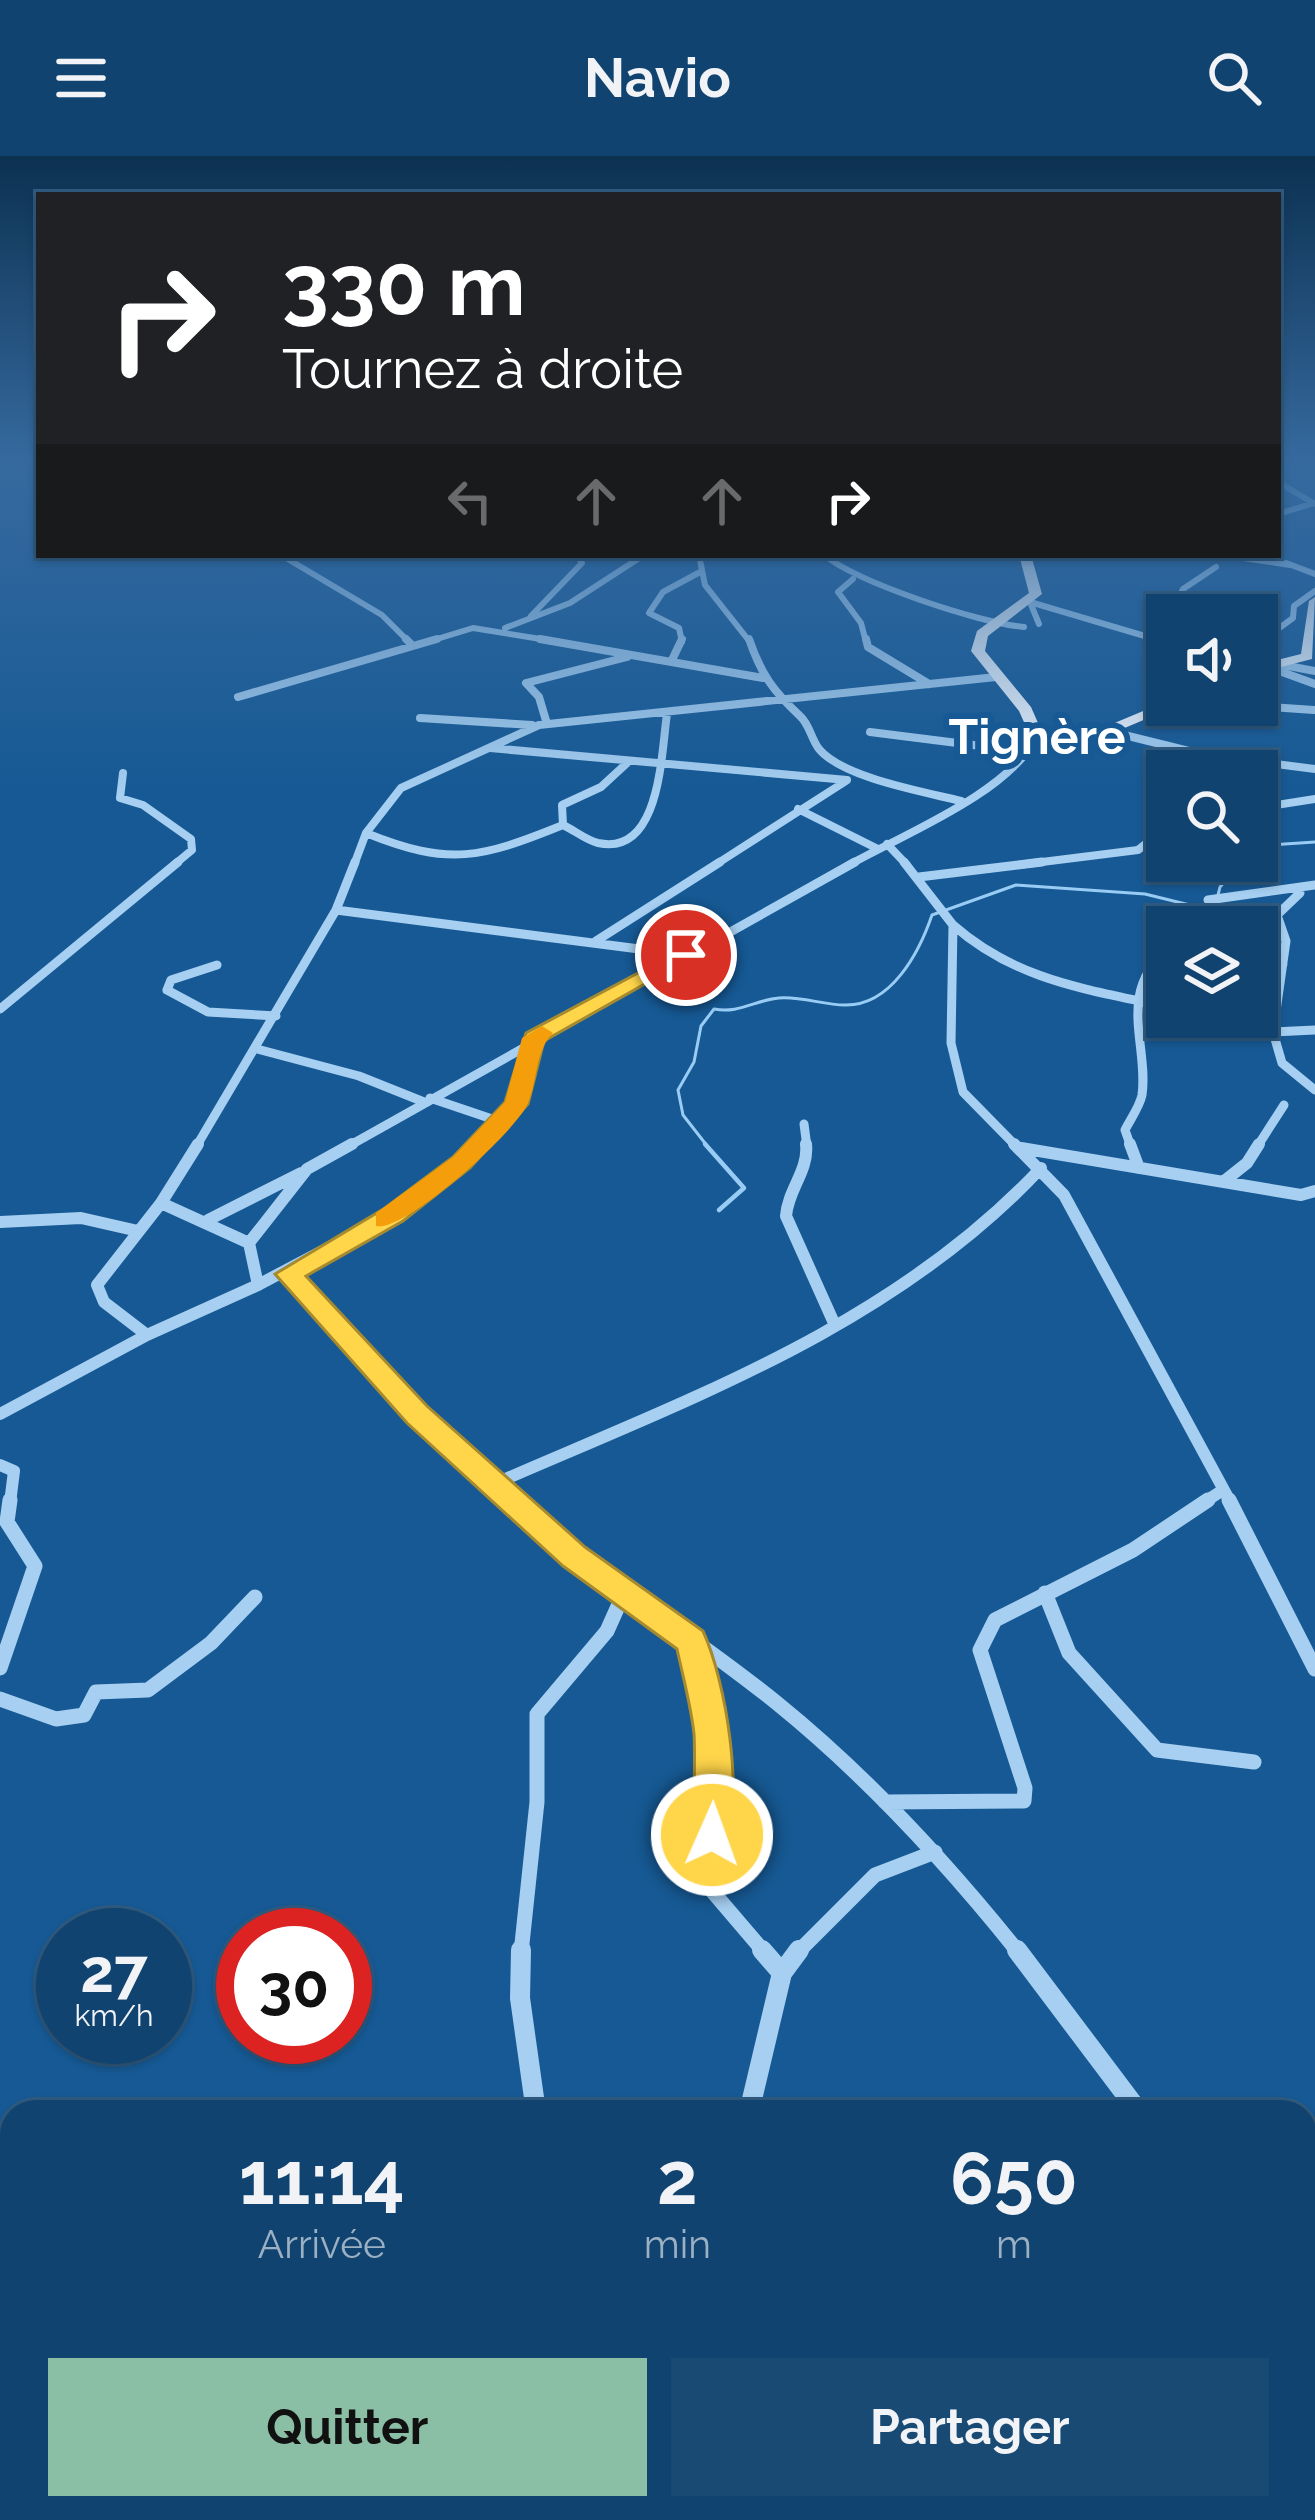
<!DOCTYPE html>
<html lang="fr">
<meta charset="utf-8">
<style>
body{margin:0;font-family:Raleway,sans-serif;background:#194a74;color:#f1f3f6;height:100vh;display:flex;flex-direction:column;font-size:45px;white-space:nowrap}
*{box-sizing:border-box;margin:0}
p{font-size:39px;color:#9cb0c3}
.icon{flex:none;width:66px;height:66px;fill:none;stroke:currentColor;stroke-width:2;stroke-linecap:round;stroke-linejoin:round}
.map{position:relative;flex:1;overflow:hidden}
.details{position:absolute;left:0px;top:1944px;width:1317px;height:420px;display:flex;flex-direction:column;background:#10436f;border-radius:36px 36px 0 0;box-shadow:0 3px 9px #0004,0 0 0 3px #305c82}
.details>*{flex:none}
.hud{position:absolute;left:36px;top:36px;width:1245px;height:366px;border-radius:0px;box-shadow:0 3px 9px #0004,0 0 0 3px #305c82;background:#202124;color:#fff;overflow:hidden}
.buttons{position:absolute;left:1146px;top:438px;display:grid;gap:24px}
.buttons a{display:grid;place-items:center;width:132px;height:132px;border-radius:0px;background:#10436f;box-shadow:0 3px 9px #0004,0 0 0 3px #305c82;font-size:60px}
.speed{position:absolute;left:36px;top:1752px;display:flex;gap:24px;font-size:60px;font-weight:700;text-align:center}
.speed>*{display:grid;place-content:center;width:156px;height:156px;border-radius:50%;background:#10436f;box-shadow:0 3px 9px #0004,0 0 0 3px #305c82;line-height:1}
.speed small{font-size:30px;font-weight:400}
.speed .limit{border:18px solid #d22;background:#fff;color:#111}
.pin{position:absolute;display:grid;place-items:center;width:102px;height:102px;color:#fff;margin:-51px;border:6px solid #fff;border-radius:50%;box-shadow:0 3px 12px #0007}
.me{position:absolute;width:132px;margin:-66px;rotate:2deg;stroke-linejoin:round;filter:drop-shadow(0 0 9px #0008)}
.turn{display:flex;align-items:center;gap:42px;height:252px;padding:0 48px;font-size:54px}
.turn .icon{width:156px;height:156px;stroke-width:2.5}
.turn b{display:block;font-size:84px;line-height:102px}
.lanes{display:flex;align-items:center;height:114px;padding:0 48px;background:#0003;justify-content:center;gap:60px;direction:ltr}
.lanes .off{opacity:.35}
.eta{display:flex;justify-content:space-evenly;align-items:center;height:204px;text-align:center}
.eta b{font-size:72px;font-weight:700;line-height:84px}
.action{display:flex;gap:24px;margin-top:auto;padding:24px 48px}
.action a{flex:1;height:138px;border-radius:0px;background:#8abfa5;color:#111;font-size:48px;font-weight:700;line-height:138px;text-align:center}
.action a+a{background:#194a74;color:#f1f3f6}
header{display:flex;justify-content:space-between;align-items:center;height:156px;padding:0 48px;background:#10436f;font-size:54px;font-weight:700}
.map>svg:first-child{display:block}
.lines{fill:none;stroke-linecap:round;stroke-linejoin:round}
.stream-far1{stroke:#99ccf4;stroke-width:3}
.stream{stroke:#99ccf4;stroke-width:4.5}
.minor-far5{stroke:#a6cff1;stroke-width:6}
.minor-far4{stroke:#a6cff1;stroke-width:8}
.minor-far3{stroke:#a6cff1;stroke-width:9}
.minor-far2{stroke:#a6cff1;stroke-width:12}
.minor-far1{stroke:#a6cff1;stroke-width:15}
.minor{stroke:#a6cff1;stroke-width:20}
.primary{fill:#f0f7ff;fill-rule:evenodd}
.route{fill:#ffd54a;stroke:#a68a30;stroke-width:3}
.slow{fill:#f59e0b}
.labels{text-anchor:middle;stroke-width:12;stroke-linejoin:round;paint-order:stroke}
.far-town-label{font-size:48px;font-weight:bold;fill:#fff;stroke:#165994}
</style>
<header><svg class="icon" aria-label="menu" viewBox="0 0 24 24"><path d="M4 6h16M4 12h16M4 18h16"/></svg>Navio<svg class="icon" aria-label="search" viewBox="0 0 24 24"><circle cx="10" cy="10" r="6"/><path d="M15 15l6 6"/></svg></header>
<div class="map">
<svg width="1315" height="2364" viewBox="0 0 1315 2364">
<rect width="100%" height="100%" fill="#165994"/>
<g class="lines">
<path class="stream-far1" d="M1257,690L1315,686
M708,991L683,959L678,934L694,906L701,870L714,853C739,858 755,844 779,842C801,840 823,849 845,849C891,850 919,797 932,759L1016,729L1145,738L1202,752L1216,747L1220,731L1243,705"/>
<path class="stream" d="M705,988L744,1032L719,1054"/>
<path class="minor-far5" d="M1278,326L1315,348
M1278,358L1314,347
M281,399L382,459L409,486
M699,399L705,429L750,486
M824,399C859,427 979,467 1024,471
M1223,399L1290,409
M1286,407L1315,418
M853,423L838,436L861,467L866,486
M531,460L582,407L577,399
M1039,468L1030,446L1165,486
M505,472L570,447L644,399
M1161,485L1183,433L1216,411
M427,486L473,472L559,486
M682,486L679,472L649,457L663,436L702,415
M1260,486L1293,462L1294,450L1315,435"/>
<path class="minor-far4" d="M406,483L411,488
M540,483L763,522
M749,483C761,518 773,535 800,560C810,569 811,583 819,593C843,622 925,636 961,645
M866,483L868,491L929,528
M1155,483L1167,486
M1257,488L1265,483
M672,504L682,483
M1257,504L1315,515
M1282,516L1315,528
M238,541L437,483
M1242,549L1314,554
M420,562L532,569
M547,568L539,541L526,527L627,501
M1108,575L1205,599L1315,613
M870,576L1029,596
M490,592L847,624
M123,617L120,642L143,649L191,683L192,694L174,709
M1257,652L1315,643
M798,653L878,693
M563,669L562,649L601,631L627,607
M366,677C450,711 481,702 563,669C574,674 586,684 598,687C661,701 661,597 667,558
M887,688L907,709
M354,709L366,677L401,632L539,569L996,521
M715,709L846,625
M849,709C906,677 1006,638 1037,581
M1018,709L1138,694L1167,671"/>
<path class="minor-far3" d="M904,706L953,769L951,887L963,936L1017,991
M919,721L1042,706
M1300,737L1277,759L1286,785L1273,876L1315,874
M1208,744L1315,729
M336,754L686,799
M953,769C1017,825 1087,833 1167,851
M596,785L720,706
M1257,804L1283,808
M217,809L171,824L167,834L208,856L276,860
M0,853L178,706
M1208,861L1273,876L1282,907L1315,934
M257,893L359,920L424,946
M430,942L501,966
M804,968L807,991
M196,991L336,754L355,706
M347,991L855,706
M481,991L518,944L534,882
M1131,991L1125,974C1130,964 1140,950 1142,939C1149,890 1116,837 1167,794
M1257,991L1284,949"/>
<path class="minor-far2" d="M806,988C809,1015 788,1033 786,1060L834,1167
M1014,988L1064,1039L1231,1347
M1130,988L1139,1012
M1021,992L1301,1039L1315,1035
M1223,1026L1247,1007L1259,988
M161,1047L249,1087
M208,1064L301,1017
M0,1066L81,1062L138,1075
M288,1117L513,1347
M258,1129L402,1053L484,988
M147,1179L104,1146L97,1129L161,1047L198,988
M0,1258L147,1179L258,1129L249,1087L307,1013L352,988
M0,1309L14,1315L10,1347
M494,1328C689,1243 893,1170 1041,1012
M1203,1347L1223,1334"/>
<path class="minor-far1" d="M509,1344C594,1420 691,1477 778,1548C868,1621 947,1707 1019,1797
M1229,1344L1315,1513
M1045,1437L1069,1497L1157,1594L1254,1606
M691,1485C710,1573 718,1640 707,1729L765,1797
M0,1512L35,1410L7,1366L10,1344
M0,1543L56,1563L84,1559L96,1536L148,1534L211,1487L255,1441
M885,1646L1024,1645L1025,1632L980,1494L995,1464L1133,1394L1208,1344
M521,1797L537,1646V1558L607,1475L624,1437
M797,1797L875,1719L935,1696"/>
<path class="minor" d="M521,1794L520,1842L536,1956
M762,1794L782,1817
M1017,1794L1139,1956
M749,1956L782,1817L799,1794
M1305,2183L1315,2193
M526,2352V2364"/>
<path class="primary" d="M1019,399H1031L1042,438L988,480L985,495L1031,551L1042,576L1105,571L1167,545V549H1174L1172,552L1108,579L1032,584L1019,555L971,495L977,475L1029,437Z
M1315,441L1312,503L1257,517V509L1301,498L1309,445Z"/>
</g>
<linearGradient id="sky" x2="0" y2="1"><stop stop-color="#0c3151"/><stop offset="0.48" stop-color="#366a9f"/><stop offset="1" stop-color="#366a9f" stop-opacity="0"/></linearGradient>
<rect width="1315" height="638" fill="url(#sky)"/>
<path class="route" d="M679,795L696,799L544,885L528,948L470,1012L403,1065L306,1120L427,1250L585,1391L703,1475C726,1525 745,1641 724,1692L712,1697L699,1692C691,1672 696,1606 694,1578C691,1550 683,1521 677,1493L563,1410L407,1267L275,1118L385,1052L453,1001L505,946L526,877Z"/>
<path class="slow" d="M542,870L553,877C535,895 538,923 528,947C516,976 404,1077 376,1070V1057L453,1001L505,946L522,882Z"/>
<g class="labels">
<g class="far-town-label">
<text x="1037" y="598">Tignère</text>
</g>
</g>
</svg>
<div class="buttons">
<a><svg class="icon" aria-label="sound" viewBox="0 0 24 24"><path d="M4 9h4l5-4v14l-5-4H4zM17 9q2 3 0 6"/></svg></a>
<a><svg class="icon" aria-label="search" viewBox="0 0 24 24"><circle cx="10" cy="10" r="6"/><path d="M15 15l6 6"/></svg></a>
<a><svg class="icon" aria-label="layers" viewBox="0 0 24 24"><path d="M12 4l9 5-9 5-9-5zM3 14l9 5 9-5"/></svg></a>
</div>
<div class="speed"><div>27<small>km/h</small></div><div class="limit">30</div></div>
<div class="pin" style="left:686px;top:799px;background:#d93025"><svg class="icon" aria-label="arrive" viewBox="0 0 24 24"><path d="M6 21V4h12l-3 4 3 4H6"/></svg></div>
<svg class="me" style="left:712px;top:1679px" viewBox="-20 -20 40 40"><circle r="17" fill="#ffd54a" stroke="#fff" stroke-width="3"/><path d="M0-11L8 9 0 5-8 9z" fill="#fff"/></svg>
<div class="hud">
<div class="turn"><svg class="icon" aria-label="right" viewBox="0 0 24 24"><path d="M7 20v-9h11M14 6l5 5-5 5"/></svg><div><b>330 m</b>Tournez à droite</div></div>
<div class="lanes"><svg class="icon off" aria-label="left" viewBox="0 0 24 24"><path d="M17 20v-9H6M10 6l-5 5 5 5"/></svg><svg class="icon off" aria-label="ahead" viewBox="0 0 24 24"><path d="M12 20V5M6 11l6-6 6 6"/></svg><svg class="icon off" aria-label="ahead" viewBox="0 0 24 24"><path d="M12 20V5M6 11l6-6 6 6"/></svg><svg class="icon" aria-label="right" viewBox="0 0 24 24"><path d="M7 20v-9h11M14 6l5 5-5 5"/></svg></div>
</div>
<section class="details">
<div class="eta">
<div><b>11:14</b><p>Arrivée</p></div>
<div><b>2</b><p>min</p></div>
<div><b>650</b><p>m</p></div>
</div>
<div class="action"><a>Quitter</a><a>Partager</a></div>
</section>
</div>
